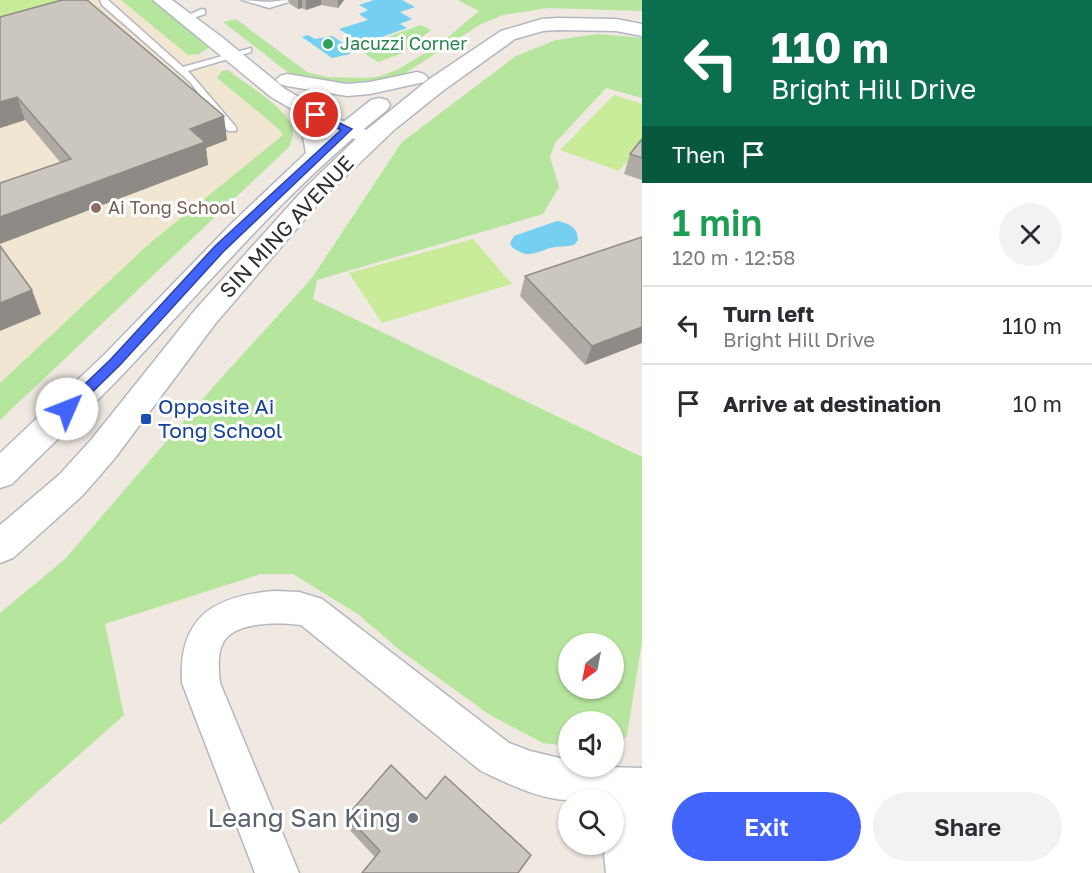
<!DOCTYPE html>
<meta charset="utf-8">
<style>
body{margin:0;font-family:"Golos Text",sans-serif;background:#f2f2f3;color:#2b2b33;height:100vh;display:flex;flex-direction:column;font-size:22px;white-space:nowrap}
*{box-sizing:border-box;margin:0}
p{font-size:20px;color:#7c7c81}
.icon{flex:none;width:33px;height:33px;fill:none;stroke:currentColor;stroke-width:2;stroke-linecap:round;stroke-linejoin:round}
.map{position:relative;flex:1;overflow:hidden}
.drawer{display:flex;flex-direction:column;background:#fff;width:450px}
.drawer>*{flex:none}
.banner{background:#0b6e4f;color:#fff;overflow:hidden}
.needle{width:39px;rotate:212deg}
.buttons{position:absolute;left:558px;top:633px;display:grid;gap:12px}
.buttons a{display:grid;place-items:center;width:66px;height:66px;border-radius:50%;background:#fff;box-shadow:0 2px 4px #0004;font-size:30px}
.pin{position:absolute;display:grid;place-items:center;width:51px;height:51px;color:#fff;margin:-26px;border:3px solid #fff;border-radius:50%;box-shadow:0 2px 6px #0007}
.me{position:absolute;width:66px;margin:-33px;rotate:46deg;stroke-linejoin:round;filter:drop-shadow(0 0 4px #0008)}
.turn{display:flex;align-items:center;gap:21px;height:126px;padding:0 30px;font-size:27px}
.turn .icon{width:78px;height:78px;stroke-width:2.5}
.turn b{display:block;font-size:42px;line-height:51px}
.then{display:flex;align-items:center;height:57px;padding:0 30px;background:#0003;gap:12px;font-size:22px}
.round{display:grid;place-items:center;flex:none;width:63px;height:63px;border-radius:32px;background:#f2f2f3}
.head{display:flex;align-items:center;justify-content:space-between;height:102px;padding:0 30px}
h1{font-size:36px;font-weight:600;line-height:45px;color:#1e9e55}
.action{display:flex;gap:12px;margin-top:auto;padding:12px 30px}
.action a{flex:1;height:69px;border-radius:36px;background:#4264fb;color:#fff;font-size:24px;font-weight:600;line-height:69px;text-align:center}
.action a+a{background:#f2f2f3;color:#2b2b33}
ul{padding:0;list-style:none}
li{display:flex;align-items:center;gap:18px;height:78px;padding:0 30px;border-top:2px solid #e1e1e2}
li div{flex:1}
li b{display:block;font-size:22px}
li em{font-style:normal}
main{display:flex;flex:1;min-height:0}
.map>svg:first-child{display:block}
.education{fill:#f0e6d1}
.green{fill:#b6e59e;fill-rule:evenodd}
.pitch{fill:#c9ec9a}
.water{fill:#75cff0}
.lines{fill:none;stroke-linecap:round;stroke-linejoin:round}
.lane-casing{stroke:#b4b7c1;stroke-width:3}
.street-casing{stroke:#b4b7c1;stroke-width:3}
.secondary-casing{stroke:#b4b7c1;stroke-width:3}
.lane{fill:#fff;fill-rule:evenodd}
.street{fill:#fff;fill-rule:evenodd}
.secondary{fill:#fff;fill-rule:evenodd}
.wall{fill:#afaba4}
.shaded-wall{fill:#8e8b86}
.building{fill:#cbc7bf;stroke:#8e8b86;stroke-width:1.5}
.route{fill:#4264fb;stroke:#2b41a3;stroke-width:1.5}
.leisure-dot{fill:#2e9e5b;stroke:#fff;stroke-width:2}
.education-dot{fill:#8d6e63;stroke:#fff;stroke-width:2}
.transit-dot{fill:#1a4fb4;stroke:#fff;stroke-width:2}
.worship-dot{fill:#6b7280;stroke:#fff;stroke-width:2}
.labels{text-anchor:middle;stroke-width:6;stroke-linejoin:round;paint-order:stroke}
.far-leisure-label{font-size:18px;fill:#27864d;stroke:#fff;text-anchor:start}
.far-education-label{font-size:18px;fill:#785e54;stroke:#fff;text-anchor:start}
.street-label{font-size:21px;fill:#2e2e2e;stroke:#fff}
.transit-label{font-size:21px;fill:#164399;stroke:#fff;text-anchor:start}
.near-worship-label{font-size:26px;fill:#5b616d;stroke:#fff;text-anchor:end}
</style>
<main>
<div class="map">
<svg width="642" height="873" viewBox="0 0 642 873">
<rect width="100%" height="100%" fill="#efe9e1"/>
<path class="education" d="M0,0H130L222,71L289,130L150,243L0,383Z"/>
<path class="green" d="M121,0H159L216,43L199,54L188,55Z
M458,0H642V11L548,8L503,15L481,24L404,74L377,82H329L290,74L223,22L236,19L307,72L327,77L361,78L377,77L397,70L440,44L479,11Z
M421,25L431,30L403,53L378,62L356,48Z
M598,34L642,38V98L606,88L555,143L550,157L559,187L543,214L317,280L313,299L642,457V641L627,736L614,747V722H568V746L543,743L490,715L401,651L359,615L293,574H261L105,624L124,715L0,825V613L65,559L215,385L312,278L402,142L516,56L556,40ZM568,644H614V688H568Z
M228,70C244,83 289,109 293,129C294,136 291,141 289,147L0,420V383L150,243L283,135L279,129L217,78L222,71Z"/>
<path class="pitch" d="M0,0H81L0,28Z
M614,95L642,104V145L619,171L560,150Z
M473,239L512,284L382,323L349,273Z"/>
<path class="water" d="M374,0H402L415,7L400,12L412,19L400,24L407,28L362,44L339,29L368,20L359,14L368,10L359,5Z
M308,35L315,39L332,36L351,48L346,50L350,54L332,58L302,37Z
M557,221C568,223 578,227 578,240L574,245C566,247 557,246 550,248C534,253 528,259 512,247L510,243L514,236Z"/>
<g class="lines">
<defs>
<path id="lane" d="M100,0H108L183,67L251,48V52L188,71L236,127V131H228L190,82L102,5Z
M242,0L269,2L287,0L289,2L269,8Z
M202,9L205,10V14L185,21L181,18Z"/>
<path id="street" d="M153,0H172L223,38L285,89L335,118L377,134L381,138L377,142L370,144L363,142L321,126L271,97Z
M274,591L299,592L322,599L509,743L530,751L568,760V766L642,768V873H606L604,855L607,844H614V819L617,807H614V800C598,800 580,801 567,800C538,799 507,783 481,771L301,625C280,622 231,621 222,645C217,656 219,671 220,683L299,873H255L182,683C178,617 214,596 274,591Z"/>
<path id="secondary" d="M558,18L616,19L642,24V36L616,31L558,30L543,31L515,39L444,90L395,129L323,198L215,324L115,458L83,495L13,558L0,563V525L59,475L91,440L195,310L305,188L359,136L428,80L501,31L542,19Z
M417,72L424,74L428,78L424,82L370,94L347,96L287,86L280,84L276,80L280,76L287,74L347,84L370,82Z
M379,98L387,100L390,105L387,110C287,189 213,279 126,371C89,410 50,446 12,484L0,488V453L104,355L232,223L306,153L301,126L292,109L295,104L303,102L311,104L323,126L326,136L371,100Z"/>
</defs>
<use href="#lane" class="lane-casing"/>
<use href="#street" class="street-casing"/>
<use href="#secondary" class="secondary-casing"/>
<use href="#lane" class="lane"/>
<use href="#street" class="street"/>
<use href="#secondary" class="secondary"/>
</g>
<path class="wall" d="M289,0H344L338,8L321,5L306,10L302,8L298,9L290,4Z
M0,17L227,140L206,148L208,165L60,162L25,120L0,128Z
M642,139V180L624,174L630,154Z
M642,237L585,365L520,296L525,276Z
M426,799L375,857L346,826L347,816Z"/>
<path class="shaded-wall" d="M298,0H302V8L298,9Z
M306,0H321V5L306,10Z
M338,0H344L338,8Z
M17,97L25,120L0,128V102Z
M224,116L227,140L206,148L208,165L0,244V217L190,129Z
M32,290L41,314L0,331V303Z
M642,327V343L585,365L592,346Z"/>
<path class="building" d="M62,0H87L224,116L190,129L205,142L0,217V183L71,159L17,97L0,102V17Z
M642,139V158L630,154Z
M642,237V327L592,346L525,276Z
M0,246L32,290L0,303Z
M391,765L426,799L445,776L531,855L518,873H362L380,851L347,816Z"/>
<path class="route" d="M312,113H319L352,129L223,252L120,365L72,412H63L61,409L63,405L111,359L215,246L341,130L312,117Z"/>
<circle class="leisure-dot" cx="328" cy="44" r="6"/>
<circle class="education-dot" cx="96" cy="208" r="6"/>
<rect class="transit-dot" x="140" y="413" width="12" height="12" rx="3"/>
<circle class="worship-dot" cx="413" cy="818" r="6"/>
<g class="labels">
<g class="far-leisure-label">
<text x="340" y="50">Jacuzzi Corner</text>
</g>
<g class="far-education-label">
<text x="108" y="214">Ai Tong School</text>
</g>
<g class="street-label">
<text transform="translate(287 227) rotate(-47)" y="7">SIN MING AVENUE</text>
</g>
<g class="transit-label">
<text x="158" y="414">Opposite Ai<tspan x="158" dy="24">Tong School</tspan></text>
</g>
<g class="near-worship-label">
<text x="401" y="827">Leang San King</text>
</g>
</g>
</svg>
<div class="buttons">
<a><svg class="needle" viewBox="-14 -14 28 28"><path d="M0-13l5 13h-10z" fill="#e53935"/><path d="M0 13l5-13h-10z" fill="#7c7c81"/></svg></a>
<a><svg class="icon" aria-label="sound" viewBox="0 0 24 24"><path d="M4 9h4l5-4v14l-5-4H4zM17 9q2 3 0 6"/></svg></a>
<a><svg class="icon" aria-label="search" viewBox="0 0 24 24"><circle cx="10" cy="10" r="6"/><path d="M15 15l6 6"/></svg></a>
</div>
<div class="pin" style="left:316px;top:115px;background:#d93025"><svg class="icon" aria-label="arrive" viewBox="0 0 24 24"><path d="M6 21V4h12l-3 4 3 4H6"/></svg></div>
<svg class="me" style="left:67px;top:409px" viewBox="-20 -20 40 40"><circle r="19" fill="#fff"/><path d="M0-13L10 11 0 6-10 11z" fill="#4264fb"/></svg>
</div>
<section class="drawer">
<div class="banner">
<div class="turn"><svg class="icon" aria-label="left" viewBox="0 0 24 24"><path d="M17 20v-9H6M10 6l-5 5 5 5"/></svg><div><b>110 m</b>Bright Hill Drive</div></div>
<div class="then">Then<svg class="icon" aria-label="arrive" viewBox="0 0 24 24"><path d="M6 21V4h12l-3 4 3 4H6"/></svg></div>
</div>
<div class="head"><div><h1>1 min</h1><p>120 m · 12:58</p></div><a class="round"><svg class="icon" aria-label="close" viewBox="0 0 24 24"><path d="M6 6l12 12M18 6L6 18"/></svg></a></div>
<ul>
<li><svg class="icon" aria-label="left" viewBox="0 0 24 24"><path d="M17 20v-9H6M10 6l-5 5 5 5"/></svg><div><b>Turn left</b><p>Bright Hill Drive</p></div><em>110 m</em></li>
<li><svg class="icon" aria-label="arrive" viewBox="0 0 24 24"><path d="M6 21V4h12l-3 4 3 4H6"/></svg><div><b>Arrive at destination</b></div><em>10 m</em></li>
</ul>
<div class="action"><a>Exit</a><a>Share</a></div>
</section>
</main>
